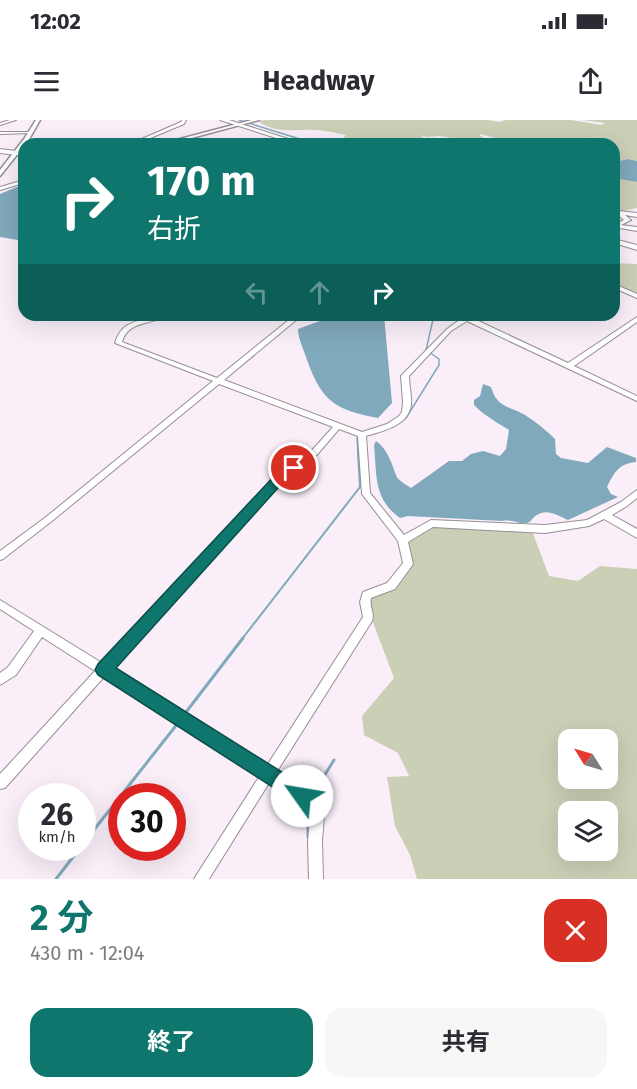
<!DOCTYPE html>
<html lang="ja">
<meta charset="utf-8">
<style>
body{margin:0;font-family:"Fira Sans","Noto Sans JP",sans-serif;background:#f7f7f7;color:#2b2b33;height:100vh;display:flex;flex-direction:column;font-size:22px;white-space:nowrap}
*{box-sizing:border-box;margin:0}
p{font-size:20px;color:#7c7c81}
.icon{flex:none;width:33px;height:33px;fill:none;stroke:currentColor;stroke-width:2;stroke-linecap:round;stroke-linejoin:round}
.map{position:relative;height:759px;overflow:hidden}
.sheet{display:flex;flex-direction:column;background:#fff;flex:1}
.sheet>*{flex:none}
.guide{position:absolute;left:18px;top:18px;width:602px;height:183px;border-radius:18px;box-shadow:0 6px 24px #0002;background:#0f766e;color:#fff;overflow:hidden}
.needle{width:39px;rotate:307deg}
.fabs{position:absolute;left:558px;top:609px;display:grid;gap:12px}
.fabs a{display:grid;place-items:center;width:60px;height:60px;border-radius:12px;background:#fff;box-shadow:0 6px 24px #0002;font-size:30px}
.speed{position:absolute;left:18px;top:663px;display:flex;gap:12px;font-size:30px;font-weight:700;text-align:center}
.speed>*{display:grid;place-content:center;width:78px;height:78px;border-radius:50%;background:#fff;box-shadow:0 6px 24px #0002;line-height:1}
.speed small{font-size:15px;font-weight:400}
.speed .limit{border:9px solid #d22;background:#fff;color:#111}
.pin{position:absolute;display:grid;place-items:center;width:51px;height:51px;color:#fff;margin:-26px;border:3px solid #fff;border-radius:50%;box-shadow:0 2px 6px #0007}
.me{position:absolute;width:66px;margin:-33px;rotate:302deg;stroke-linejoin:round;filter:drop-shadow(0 0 4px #0008)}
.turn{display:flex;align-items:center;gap:21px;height:126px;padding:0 30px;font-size:27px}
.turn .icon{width:78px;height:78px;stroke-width:2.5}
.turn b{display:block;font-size:42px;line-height:51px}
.lanes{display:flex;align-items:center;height:57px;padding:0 30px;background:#0003;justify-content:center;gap:30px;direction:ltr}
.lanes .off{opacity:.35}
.round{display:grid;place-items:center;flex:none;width:63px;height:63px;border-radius:18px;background:#f7f7f7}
.head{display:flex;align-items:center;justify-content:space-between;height:102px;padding:0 30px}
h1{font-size:36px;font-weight:700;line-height:45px;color:#0f766e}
.action{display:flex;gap:12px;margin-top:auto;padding:12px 30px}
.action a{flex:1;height:69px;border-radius:18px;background:#0f766e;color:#fff;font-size:24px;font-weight:700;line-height:69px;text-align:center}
.action a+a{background:#f7f7f7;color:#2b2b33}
.status{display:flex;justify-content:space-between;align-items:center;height:42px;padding:0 30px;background:#fff;direction:ltr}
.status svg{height:16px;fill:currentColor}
header{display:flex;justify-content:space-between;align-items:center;height:78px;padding:0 30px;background:#fff;font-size:27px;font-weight:700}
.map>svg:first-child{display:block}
.green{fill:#cbcfb6;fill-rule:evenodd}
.water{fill:#80a9bc}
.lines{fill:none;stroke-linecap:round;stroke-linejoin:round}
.stream-far2{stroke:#80a9bc;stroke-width:1.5}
.stream-far1{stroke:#80a9bc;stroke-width:2}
.stream{stroke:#80a9bc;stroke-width:3}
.minor-casing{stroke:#978d96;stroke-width:2}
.major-casing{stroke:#978d96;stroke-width:3}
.highway-casing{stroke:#978d96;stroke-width:2}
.minor{fill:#fff;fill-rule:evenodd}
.major{fill:#fff;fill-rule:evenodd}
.highway{fill:#fff;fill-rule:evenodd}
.route{fill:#0f766e;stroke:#0a4d48;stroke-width:1.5}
</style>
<div class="status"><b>12:02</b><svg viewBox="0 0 49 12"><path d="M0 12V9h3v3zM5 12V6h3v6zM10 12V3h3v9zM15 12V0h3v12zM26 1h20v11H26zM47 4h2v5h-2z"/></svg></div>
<header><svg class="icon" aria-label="menu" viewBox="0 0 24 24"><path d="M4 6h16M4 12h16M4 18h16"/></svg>Headway<svg class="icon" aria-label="share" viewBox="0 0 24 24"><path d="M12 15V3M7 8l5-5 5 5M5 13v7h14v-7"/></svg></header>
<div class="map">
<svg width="637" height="759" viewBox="0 0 637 759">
<rect width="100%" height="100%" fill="#faeff9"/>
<path class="green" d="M265,0H488L499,2L506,0H571L602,5L605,3L582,0H637V41L628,39L614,42V24H513L522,22V20L507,22L481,14L479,15L490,21L487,24H461L451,18L439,16L427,17L419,15L435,24H349L340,22L346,15C336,13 324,10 313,10C294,9 275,14 258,1Z
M621,58L637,62V88L614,93V70L616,67L614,62Z
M614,143L637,144V174L614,164Z
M434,405L532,411L549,456L578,461L600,446L637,449V759H417L410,735L395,706L387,657L409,656L398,633L364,615L362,596L394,558L372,500L370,477L393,471L412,445L409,422ZM568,620H608V658H568ZM568,692H608V730H568Z"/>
<path class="water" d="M628,39L637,41V62L620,59L615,62L617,64L614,70V42Z
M24,64V121L0,117V74Z
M336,195H384L392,283L378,298C336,290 322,282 307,240C304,230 298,219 298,209Z
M483,264L491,267C497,288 509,286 525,295C536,302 546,310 555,319L556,334L561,338L588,343L607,327L636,338V342C618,344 614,353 607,367L611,374L618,377L568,400C555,394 545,387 533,398C531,401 529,403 525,403C517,404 514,399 502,401L408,396L400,398C373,379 377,354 374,325L376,321C387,328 392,344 396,355C397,360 407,365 411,368L449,341H462L471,334L483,331L500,336L506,329L509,310C498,303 482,294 474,285V280L480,276Z"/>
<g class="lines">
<path class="stream-far2" d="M239,0L316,24
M394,306L406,298L439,245V239L426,230L434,195
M358,335L357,318L377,313"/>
<path class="stream-far1" d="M242,519L360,367L358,333"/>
<path class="stream" d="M183,596L243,518
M313,674L334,640
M308,684V717
M82,725L178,603
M56,759L80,728"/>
<defs>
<path id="minor" d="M10,0H16L0,5V3Z
M182,0H186L184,4L136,24H130L181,2Z
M0,12H29L31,13L0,14Z
M24,60V63L0,70V67Z
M619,91L637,93V97L625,95L631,100L621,105L637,107V111L614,107V105L624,100L616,93Z
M614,164L637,174V178L614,168Z
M160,195H168C153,205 128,200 122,222L217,258L295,195H302L224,260L362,312L387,304L399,296L402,292L403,282L401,256L447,209L462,198L460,195H474L472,198L568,243L637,197V202L574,246L637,276V281L467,201L451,211L409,256C409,266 412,276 411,285C408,306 383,311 366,316L370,373L404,415L431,400L545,405L587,400L621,382L637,370V378L627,386L612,395L637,409V418L604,399L589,406L545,413L433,407L408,422L413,444L411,447L395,469L371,478C369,486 375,494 372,501L276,653L323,679L325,684L322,721L323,759H309L308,721L311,687L269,663L209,759H194L259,657L104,557L5,668L0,669V654L95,551L42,517L16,555L0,565V553L8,547L34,511L0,489V480L102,543L278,354L304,339L333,307L219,264L52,401L3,439L0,440V431L46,397L213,261L115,223C122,199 140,202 160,195ZM339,309L358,316L362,374L398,421L403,443L387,463L363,472L360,482L363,497L266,647L111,549L284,358L310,343Z"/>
<path id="major" d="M36,0H40L28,21L0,56V50L24,19Z
M252,0H259L169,24H161Z"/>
<path id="highway" d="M220,0H229L304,24H295Z
M0,29L24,32V36L0,33Z
M614,119L637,125V130L614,123Z"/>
</defs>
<use href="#minor" class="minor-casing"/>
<use href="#major" class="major-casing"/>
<use href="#highway" class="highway-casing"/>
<use href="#minor" class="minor"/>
<use href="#major" class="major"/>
<use href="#highway" class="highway"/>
</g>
<path class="route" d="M294,344L301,348L286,359L116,548L309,669L312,676L309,683L302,686L98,555L95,550L98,544L277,353Z"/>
</svg>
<div class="fabs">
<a><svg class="needle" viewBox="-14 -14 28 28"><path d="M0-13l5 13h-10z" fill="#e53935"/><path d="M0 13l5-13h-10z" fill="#7c7c81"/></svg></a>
<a><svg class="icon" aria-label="layers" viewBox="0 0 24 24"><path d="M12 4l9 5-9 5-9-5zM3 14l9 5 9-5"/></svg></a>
</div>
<div class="speed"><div>26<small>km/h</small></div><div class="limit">30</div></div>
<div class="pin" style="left:294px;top:348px;background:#d93025"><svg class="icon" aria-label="arrive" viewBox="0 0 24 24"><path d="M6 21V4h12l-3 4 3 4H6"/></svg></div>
<svg class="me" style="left:302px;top:676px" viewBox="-20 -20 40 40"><circle r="19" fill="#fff"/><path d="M0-13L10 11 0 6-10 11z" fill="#0f766e"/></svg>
<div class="guide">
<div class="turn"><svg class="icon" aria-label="right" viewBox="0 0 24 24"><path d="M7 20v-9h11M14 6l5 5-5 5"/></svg><div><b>170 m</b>右折</div></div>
<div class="lanes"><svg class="icon off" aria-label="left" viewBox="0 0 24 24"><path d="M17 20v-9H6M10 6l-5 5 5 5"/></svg><svg class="icon off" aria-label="ahead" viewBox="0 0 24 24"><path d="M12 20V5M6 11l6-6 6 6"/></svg><svg class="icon" aria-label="right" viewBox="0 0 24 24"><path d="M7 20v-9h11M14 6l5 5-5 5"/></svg></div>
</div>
</div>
<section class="sheet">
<div class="head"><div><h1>2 分</h1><p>430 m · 12:04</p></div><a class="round" style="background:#d93025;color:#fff"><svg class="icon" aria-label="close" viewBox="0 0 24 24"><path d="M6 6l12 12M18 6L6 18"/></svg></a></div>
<div class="action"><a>終了</a><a>共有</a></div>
</section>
